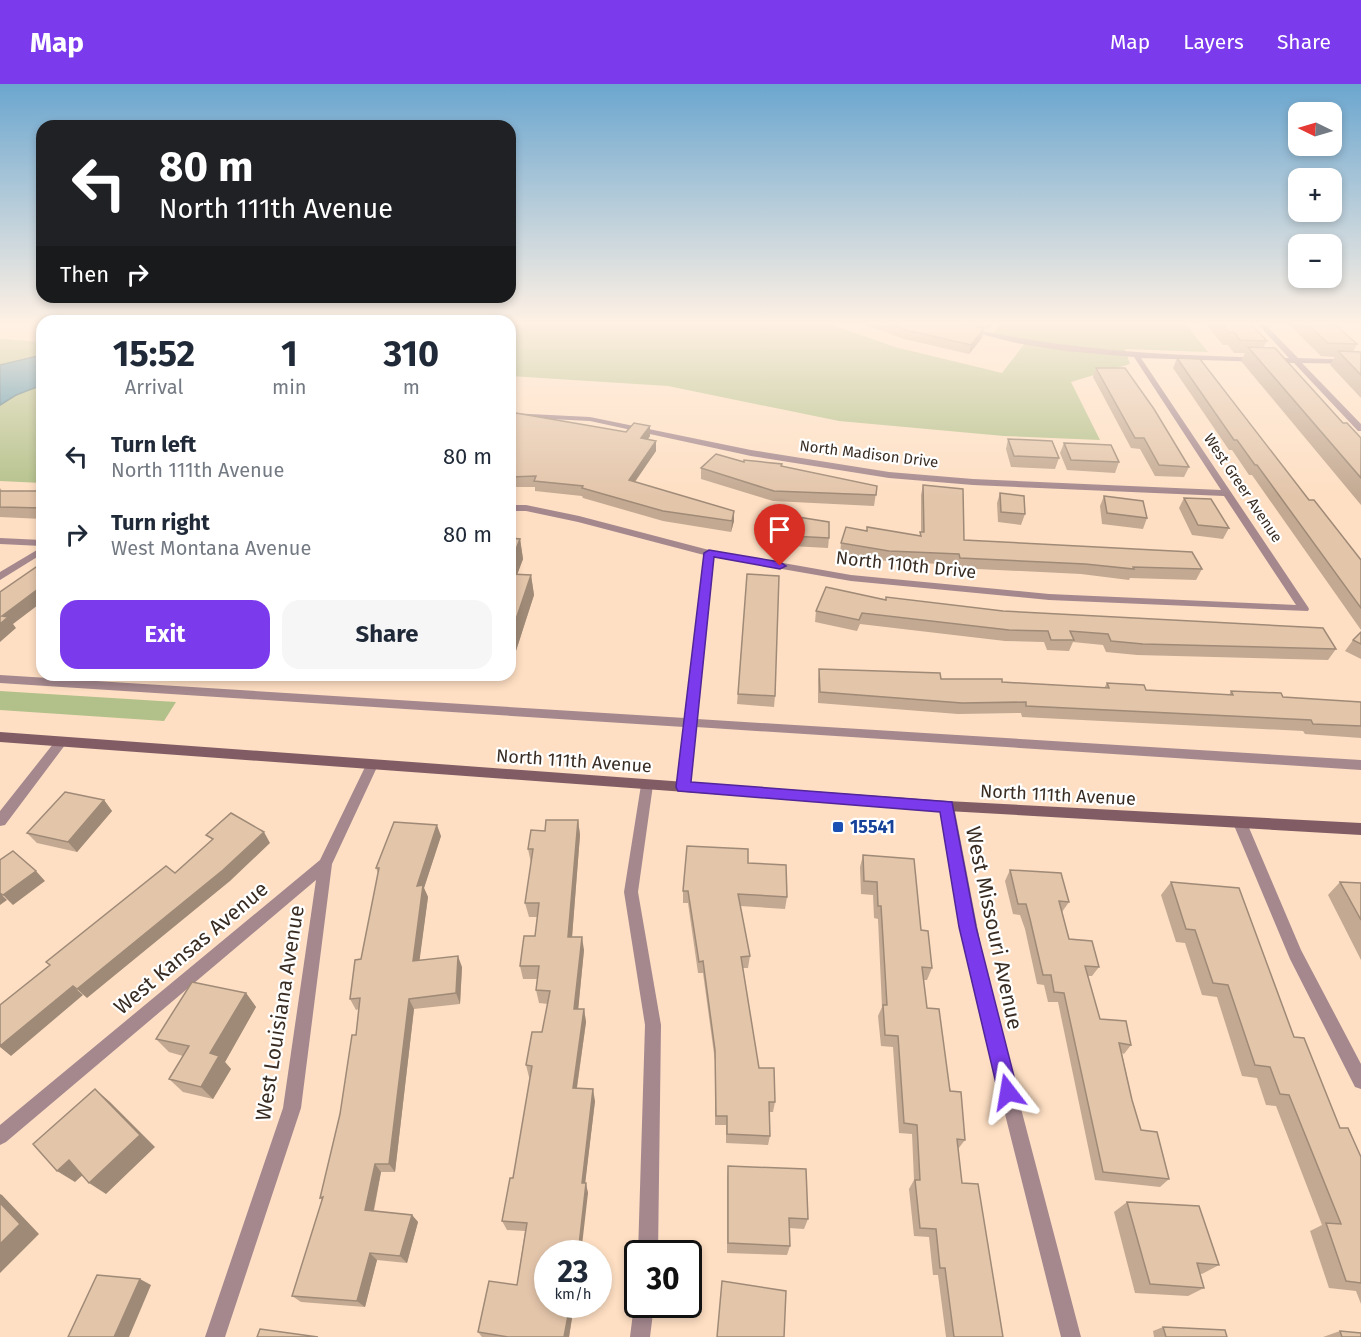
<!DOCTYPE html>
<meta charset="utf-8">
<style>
body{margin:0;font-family:"Fira Sans",sans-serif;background:#f6f6f7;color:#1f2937;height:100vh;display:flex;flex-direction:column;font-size:22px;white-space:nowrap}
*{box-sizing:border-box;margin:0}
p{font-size:20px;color:#747a83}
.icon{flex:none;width:33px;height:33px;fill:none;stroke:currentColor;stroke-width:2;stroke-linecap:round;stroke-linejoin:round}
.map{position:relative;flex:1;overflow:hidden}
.sheet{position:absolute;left:36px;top:231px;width:480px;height:366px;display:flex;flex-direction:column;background:#fff;border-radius:18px;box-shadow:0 3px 9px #0003}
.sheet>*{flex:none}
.top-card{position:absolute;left:36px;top:36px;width:480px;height:183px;border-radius:18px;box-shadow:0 3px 9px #0003;background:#202124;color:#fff;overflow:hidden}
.needle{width:39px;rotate:275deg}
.tools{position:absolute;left:1288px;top:18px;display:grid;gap:12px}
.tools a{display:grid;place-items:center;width:54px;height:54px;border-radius:12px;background:#fff;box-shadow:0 3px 9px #0003;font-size:30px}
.speed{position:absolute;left:534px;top:1156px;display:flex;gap:12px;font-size:30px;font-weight:700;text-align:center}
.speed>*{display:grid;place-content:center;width:78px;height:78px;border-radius:50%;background:#fff;box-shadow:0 3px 9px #0003;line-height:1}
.speed small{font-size:15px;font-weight:400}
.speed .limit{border:3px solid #111;border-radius:9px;background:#fff;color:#111}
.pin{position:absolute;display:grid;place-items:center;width:51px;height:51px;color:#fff;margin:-62px -26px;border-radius:50% 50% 50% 0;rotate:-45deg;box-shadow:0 0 6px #0007}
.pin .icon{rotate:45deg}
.me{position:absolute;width:66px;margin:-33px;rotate:346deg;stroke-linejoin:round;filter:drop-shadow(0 0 4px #0008)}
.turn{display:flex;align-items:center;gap:21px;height:126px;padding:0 24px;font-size:27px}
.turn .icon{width:78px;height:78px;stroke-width:2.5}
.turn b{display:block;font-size:42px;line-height:51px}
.then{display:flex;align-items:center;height:57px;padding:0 24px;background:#0003;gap:12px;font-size:22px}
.eta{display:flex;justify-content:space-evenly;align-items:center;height:102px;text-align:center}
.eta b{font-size:36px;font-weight:700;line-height:42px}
.primary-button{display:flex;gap:12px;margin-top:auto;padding:12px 24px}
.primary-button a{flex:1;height:69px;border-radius:18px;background:#7c3aed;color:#fff;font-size:24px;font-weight:700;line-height:69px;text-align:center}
.primary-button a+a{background:#f6f6f7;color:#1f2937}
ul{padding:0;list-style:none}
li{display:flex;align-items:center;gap:18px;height:78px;padding:0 24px}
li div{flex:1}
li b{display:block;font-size:22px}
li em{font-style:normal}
header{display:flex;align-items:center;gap:36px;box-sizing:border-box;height:84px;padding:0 30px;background:#7c3aed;color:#fff}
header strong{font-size:28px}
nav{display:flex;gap:33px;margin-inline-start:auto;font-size:21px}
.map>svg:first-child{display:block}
.green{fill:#b2c089}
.water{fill:#4f91aa;stroke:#487382;stroke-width:1.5}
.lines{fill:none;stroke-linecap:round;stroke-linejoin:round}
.street{fill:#a4888e;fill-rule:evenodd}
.secondary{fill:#825c65;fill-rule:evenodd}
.wall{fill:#c3a992}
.shaded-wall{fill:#9f8a77}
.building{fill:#e3c5aa;stroke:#9f8a77;stroke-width:1.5}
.route{fill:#7c3aed;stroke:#51269a;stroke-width:1.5}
.transit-dot{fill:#1a4fb4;stroke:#fff;stroke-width:2}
.labels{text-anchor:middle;stroke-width:4.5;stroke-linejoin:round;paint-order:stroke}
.far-street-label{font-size:15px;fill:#392d23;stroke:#fff}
.street-label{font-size:18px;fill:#392d23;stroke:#fff}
.transit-label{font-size:18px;font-weight:bold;fill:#164399;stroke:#fff;text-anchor:start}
.near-street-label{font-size:21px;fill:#392d23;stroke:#fff}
</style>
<header>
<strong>Map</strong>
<nav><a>Map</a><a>Layers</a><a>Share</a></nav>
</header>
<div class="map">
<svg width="1361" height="1253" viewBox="0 0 1361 1253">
<rect width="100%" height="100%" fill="#fedfc3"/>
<path class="green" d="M225,237H821L895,263L1002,289L1025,259L991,252L1003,237H1183L1208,268L1125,265L1130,280L1071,298L1100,356L1004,352L839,337L668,302L510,292V237Z
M0,255L42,258V399L0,397Z
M0,607L176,618L164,637L0,626Z"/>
<path class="water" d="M42,271V301L16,311L0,321V281Z"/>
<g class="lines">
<path class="street" d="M1255,237H1262L1298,274L1361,276V280L1302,279L1361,340V347H1358L1294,279L1141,274L1308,523L1309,525L1308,527L1049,516L851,497L714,473L697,635L1361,676V686L696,643L690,703L688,707H678L676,703L684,643L0,599V591L685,634L704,471L578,438L526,427H510V421H526L579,432L709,466L851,491L1049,510L1296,521L1224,412L973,401L889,394L751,372L590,337L510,333V329L590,333L751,366L889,388L973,395L1221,406L1134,273L1065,267L1016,259L965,246L968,244C1076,268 1179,272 1289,274Z
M0,454L42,456V462L0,460Z
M42,463V470L0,496V488Z
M61,653L65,655L67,658L65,661L5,741L0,742V727L57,655Z
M372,676L376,678L378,681L332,780L301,1024L225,1253H205L283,1024L316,796L6,1058L0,1061V1041L320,776L366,681L368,678Z
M647,696L652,697L653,701L638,808L661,941L658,1170H638L645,941L624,808L641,701L642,697Z
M947,717L952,718L954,722L988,899L1081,1253H1061L972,899L940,722L942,718Z
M1240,734L1245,735L1247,739L1301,866L1361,980V1005L1355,1003L1290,875L1233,739L1235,735Z
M637,1214L638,1221H654L650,1253H630L634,1221Z"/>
<path class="secondary" d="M0,648L947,717L1361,739V751L947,727L0,658Z"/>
</g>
<path class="wall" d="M856,237H995L987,246L984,245L982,254L969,270L904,255Z
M1203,237H1248L1267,257L1263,264L1343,339L1361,354V421L1241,277L1245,269H1234L1228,261H1223Z
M1285,237H1331L1357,260L1353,268H1361V314L1330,281L1335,273L1321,272Z
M1177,274L1309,416L1361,476V546L1252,391H1249L1232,366H1229L1173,284Z
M1096,284L1189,383L1184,393L1155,392L1140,365L1131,364L1093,293Z
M510,328L626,348L650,342V352L648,355L656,357V367L635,398L734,427V437L731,448L663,437L583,414L582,412L535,407V403H510Z
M1008,355L1059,374L1055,385L1011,383L1006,365Z
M1064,359L1119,378L1115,389L1067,386L1060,369Z
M744,378L781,382L877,402L874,422L773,417L701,395V384Z
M923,401L964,456L1202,485L1196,496L1130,494L1129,496L1081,490L957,484L956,481L887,477L840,470L841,459L867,447L920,452L921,448V411Z
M0,404L2,407H42V435L0,433Z
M1000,409L1025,430L1021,441L998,438L997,419Z
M1104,412L1147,434L1143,445L1102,440L1100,422Z
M1184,414L1229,444L1223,455L1192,451L1179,424Z
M792,452L829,454L828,464L791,462Z
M510,454L520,455L523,475L517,490L531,491L534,511L514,573H510Z
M747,490L775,612L774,623L737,620Z
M885,516L1336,565L1328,576L1137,571L1106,568L1103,561L1073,558L1069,567L1047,566L1044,558L1005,557L860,540L857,547L815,538L816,527Z
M1361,548V575L1345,567L1353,556Z
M819,585L941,595L1002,598L1104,604L1107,599L1146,606L1229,611L1231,607L1283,613L1361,618V654L1305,650L1303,647L1022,633L1021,629L958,630L818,619V596Z
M104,716L112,727L77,768L37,759L27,749Z
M578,736L580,751L572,853L584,866L578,925H584L586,938L577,1004L595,1017L585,1099L588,1109L548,1221H574L569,1253H482L478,1248L517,1201L525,1147L507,1146L502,1137L513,1094L530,994L529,993L526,981L542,948L548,920L539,919L536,906L537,895H523L520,882L535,852L537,833H529L525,819L531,779L528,765L545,747Z
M441,752L424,804L428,813L419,877L462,883L460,920L414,925L395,1088H381L374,1127L412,1131L418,1138L407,1179L377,1176L365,1223L301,1218L292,1212L322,1116L320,1114L340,1030L356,951L359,925L356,926L350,915L361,875L378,789L376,784Z
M863,771L921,846L932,884L927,896H923L927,924L965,1056L958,1065L962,1099L1003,1253H939H946L938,1191H933L929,1153L914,1152L909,1105L914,1096L912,1050L899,1049L893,963L881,962L878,932L882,923L878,835L874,834L873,811L861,810L860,783Z
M748,779L787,813L785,825L740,822L750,872L748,884H743L759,984L775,1018L773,1028H769L770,1052L768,1061L726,1059V1041H715V977L703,889H698L688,819H683V807Z
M1010,786L1069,818L1062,828L1069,855L1099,883L1092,892H1088L1100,935L1131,961L1124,970L1122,969L1132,1016L1141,1046L1169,1095L1160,1103L1095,1096L1058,918H1048L1044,901L1037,900L1025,845L1020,831L1013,830L1005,797Z
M1171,798L1294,953L1340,1044L1361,1073V1220L1356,1207L1329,1204L1310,1147L1322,1141L1276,1022L1266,1021L1257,994L1242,992L1217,913L1202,911L1185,859L1176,858L1161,811Z
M1340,798L1361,799V876L1328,811Z
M246,909L256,923L225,978L231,985L213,1015L183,1008L169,995L183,972L169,968L156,955Z
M728,1082L808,1135L804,1145L789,1144L790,1162L787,1171L727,1169V1093Z
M1127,1118L1219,1181L1202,1190L1200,1189L1204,1204L1188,1212L1135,1209L1114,1128Z
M1163,1243L1227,1253H1154L1153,1247Z
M1340,1247L1361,1253H1323Z"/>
<path class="shaded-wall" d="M990,237H995L987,246Z
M984,244L982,254L969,270L971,261Z
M512,290L513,299L510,322V302Z
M650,342V352L642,364L641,354Z
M656,357V367L629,406V396Z
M734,427V437L731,448L732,437Z
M520,455L523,475L510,510V481Z
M531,491L534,511L514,573L510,553Z
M42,502V518L13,540L16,544L0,558V540L2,532Z
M104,716L112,727L77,768L68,758Z
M578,736L580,751L571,866L568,853Z
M437,741L441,752L424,804L428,813L418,888L413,877L417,802Z
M264,748L270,759L230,797L87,914L77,905Z
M36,787L45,797L13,821L3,811Z
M0,809L7,816L0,821Z
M582,853L584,866L577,938L574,925Z
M458,872L462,883L460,920L456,909Z
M73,902L83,911L11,972L0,963V962Z
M246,909L256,923L225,978L231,985L213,1015L201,1003L210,969Z
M409,915L414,925L395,1088L389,1080Z
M584,925L586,938L575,1016L573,1004Z
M95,1005L110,1018L155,1063L106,1110L89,1099Z
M593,1005L595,1017L584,1109L582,1099Z
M69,1076L86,1088L75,1098L57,1087Z
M375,1080L381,1088L372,1134L365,1126Z
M586,1099L588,1109L581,1170H578Z
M0,1110L2,1111L39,1150L0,1189Z
M412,1131L418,1138L407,1179L400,1172Z
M370,1169L377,1176L365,1223L357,1217Z
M140,1195L151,1201L129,1253H114Z
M570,1221H574L569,1253H564Z"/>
<path class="building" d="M882,237H955L984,244L971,261L906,246Z
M1219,237H1248L1267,257L1240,256L1234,248H1229Z
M1304,237H1331L1357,260L1328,259Z
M1248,263L1275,264L1343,339H1347L1361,354V394Z
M1338,267L1361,268V291Z
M1177,274L1200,275L1309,416H1314L1361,476V524L1257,381H1255L1237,356H1234Z
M1096,284H1125L1154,325L1189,383L1159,381L1144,354H1135Z
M510,290H512L510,302Z
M510,328L626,348L634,339L650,342L641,354L656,357L629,396L734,427L732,437L663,427L582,404L583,402L534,397L536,392L510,393Z
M1008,355L1052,357L1059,374L1014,372Z
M1064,359L1111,361L1119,378L1071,376Z
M716,370L744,378V376L782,380L781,382L877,402L876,411L774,407L701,384Z
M923,401L963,405L964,456L1192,468L1202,485L1133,483L1134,485L1085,480L960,474L959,470L889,467L841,459L846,443L867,447V443L921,452L920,448H924Z
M0,407H42V424L0,423Z
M1000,409L1024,412L1025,430L1001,428Z
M1104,412L1143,417L1147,434L1107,429Z
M1184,414L1211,415L1229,444L1198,441Z
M798,433L829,438V454L792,452Z
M510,454L520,455L510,481Z
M42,479V502L2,532L8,533L0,540V508Z
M510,490L531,491L510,553Z
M747,490L779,492L775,612L738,610Z
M826,503L886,516V513L1003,527L1323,544L1336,565L1143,560L1111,557L1108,550L1070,547L1074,556H1051L1048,547L1009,546L862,529L859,536L816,527Z
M1361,548V560L1353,556Z
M819,585L940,589L941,595H1002V598L1109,604L1107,599L1144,601L1146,606L1233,611L1231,607L1281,609L1283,613L1361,618V642L1313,640L1311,636L1026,622V618L962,619L820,608Z
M65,708L104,716L68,758L27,749Z
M231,729L264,748L223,786L77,905L73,902L0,962V921L50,881L46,878L166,782L175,789L213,755L206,751Z
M546,736H578L568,853H582L574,925H584L573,1004L593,1005L582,1099H586L578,1170H548V1221H570L564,1253H508L478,1248L489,1197L517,1201L527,1139L502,1137L510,1094H513L532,982L526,981L532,948H542L550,907L536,906L539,882H520L524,852H535L539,819H525L533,765H528L531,746L545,747Z
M394,738L437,741L417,802L423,801L413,877L458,872L456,909L409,915L389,1080H375L365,1126L412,1131L400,1172L370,1169L357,1217L292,1212L323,1113L320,1114L340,1030L352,951H356L360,914L350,915L355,876L361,875L379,784H376Z
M687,762L748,765V779L786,781L787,813L738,810L750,872L741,873L759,984H774L775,1018H769L770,1052L727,1050V1032H716L715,966L703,877L699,878L688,807H683Z
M13,767L36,787L3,811L0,809V776Z
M863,771L914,775L921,846L928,847L932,884L922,883L927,924L939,925L950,1007L961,1008L965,1056L957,1055L962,1099L978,1100L1003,1253H954L945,1184H940L936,1145L920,1144L915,1096H920L917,1041L904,1039L898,952L885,951L883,921H887L881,822H878L877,798L864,797Z
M1010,786L1061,789L1069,818L1059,817L1069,855L1092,857L1099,883L1085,882L1100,935L1126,937L1131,961L1119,959L1132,1016L1141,1046L1157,1048L1169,1095L1103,1088L1064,909L1054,908L1051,891H1043L1030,835L1026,820H1018Z
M1171,798L1239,804L1294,953L1304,954L1340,1044H1348L1361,1073V1199L1346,1197L1326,1139L1341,1140L1289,1011L1280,1010L1270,983L1255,981L1228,901L1213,899L1195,846L1186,845Z
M1340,798L1361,799V836Z
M192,898L246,909L210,969L219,972L201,1003L169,995L189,962L156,955Z
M95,1005L140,1051L89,1099L69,1076L57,1087L33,1060Z
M728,1082L806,1085L808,1135L789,1134L790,1162L728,1159Z
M1127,1118L1199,1122L1219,1181L1197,1179L1204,1204L1150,1200Z
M0,1119L20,1140L0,1160Z
M97,1191L140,1195L114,1253H68Z
M722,1197L786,1207L784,1253H717Z
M1163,1243L1225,1246L1227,1253H1166Z
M260,1245L318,1253H257Z
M1340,1247L1361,1249V1253H1342Z"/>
<linearGradient id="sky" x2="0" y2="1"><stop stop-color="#6ba6cf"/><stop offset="0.58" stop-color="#fff1e4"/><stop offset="1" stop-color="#fff1e4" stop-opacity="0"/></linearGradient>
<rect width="1361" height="412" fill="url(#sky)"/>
<path class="route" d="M709,466L780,478L786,482L780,485L714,473L691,698L952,718L976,843L1018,1008L1015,1015L1008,1018L1001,1015L998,1008L959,843L940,728L678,707L676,703L704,469Z"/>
<rect class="transit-dot" x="832" y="737" width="12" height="12" rx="3"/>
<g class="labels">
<g class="far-street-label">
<text transform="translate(869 370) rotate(7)" y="5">North Madison Drive</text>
<text transform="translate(1243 404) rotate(56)" y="5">West Greer Avenue</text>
</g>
<g class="street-label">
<text transform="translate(906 481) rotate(6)" y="6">North 110th Drive</text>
<text transform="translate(574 677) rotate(4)" y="6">North 111th Avenue</text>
<text transform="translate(1058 711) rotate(3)" y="6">North 111th Avenue</text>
</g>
<g class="transit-label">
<text x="850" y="749">15541</text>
</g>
<g class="near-street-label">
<text transform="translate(994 844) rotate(78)" y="7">West Missouri Avenue</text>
<text transform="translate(191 864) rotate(-40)" y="7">West Kansas Avenue</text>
<text transform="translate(280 929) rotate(-81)" y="7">West Louisiana Avenue</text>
</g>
</g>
</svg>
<div class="tools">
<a><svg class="needle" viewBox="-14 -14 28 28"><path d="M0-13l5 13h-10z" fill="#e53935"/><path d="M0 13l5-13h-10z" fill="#747a83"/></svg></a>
<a>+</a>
<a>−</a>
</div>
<div class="speed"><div>23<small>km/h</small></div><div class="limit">30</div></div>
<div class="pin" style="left:780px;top:482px;background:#d93025"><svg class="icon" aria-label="arrive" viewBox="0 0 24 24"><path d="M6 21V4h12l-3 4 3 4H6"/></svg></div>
<svg class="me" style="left:1008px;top:1008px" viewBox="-20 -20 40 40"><path d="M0-17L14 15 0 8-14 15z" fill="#7c3aed" stroke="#fff" stroke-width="4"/></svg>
<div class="top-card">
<div class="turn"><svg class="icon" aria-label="left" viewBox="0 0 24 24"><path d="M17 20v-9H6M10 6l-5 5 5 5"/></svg><div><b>80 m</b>North 111th Avenue</div></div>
<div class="then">Then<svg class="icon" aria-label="right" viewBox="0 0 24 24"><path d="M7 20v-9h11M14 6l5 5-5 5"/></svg></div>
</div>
<section class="sheet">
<div class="eta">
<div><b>15:52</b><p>Arrival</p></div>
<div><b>1</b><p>min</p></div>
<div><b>310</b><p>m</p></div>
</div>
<ul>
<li><svg class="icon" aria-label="left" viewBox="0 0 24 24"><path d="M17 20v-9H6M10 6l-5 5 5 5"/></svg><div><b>Turn left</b><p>North 111th Avenue</p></div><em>80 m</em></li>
<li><svg class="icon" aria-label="right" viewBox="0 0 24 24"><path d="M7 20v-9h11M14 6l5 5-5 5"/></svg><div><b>Turn right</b><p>West Montana Avenue</p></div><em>80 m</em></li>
</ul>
<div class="primary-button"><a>Exit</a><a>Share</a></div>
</section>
</div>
